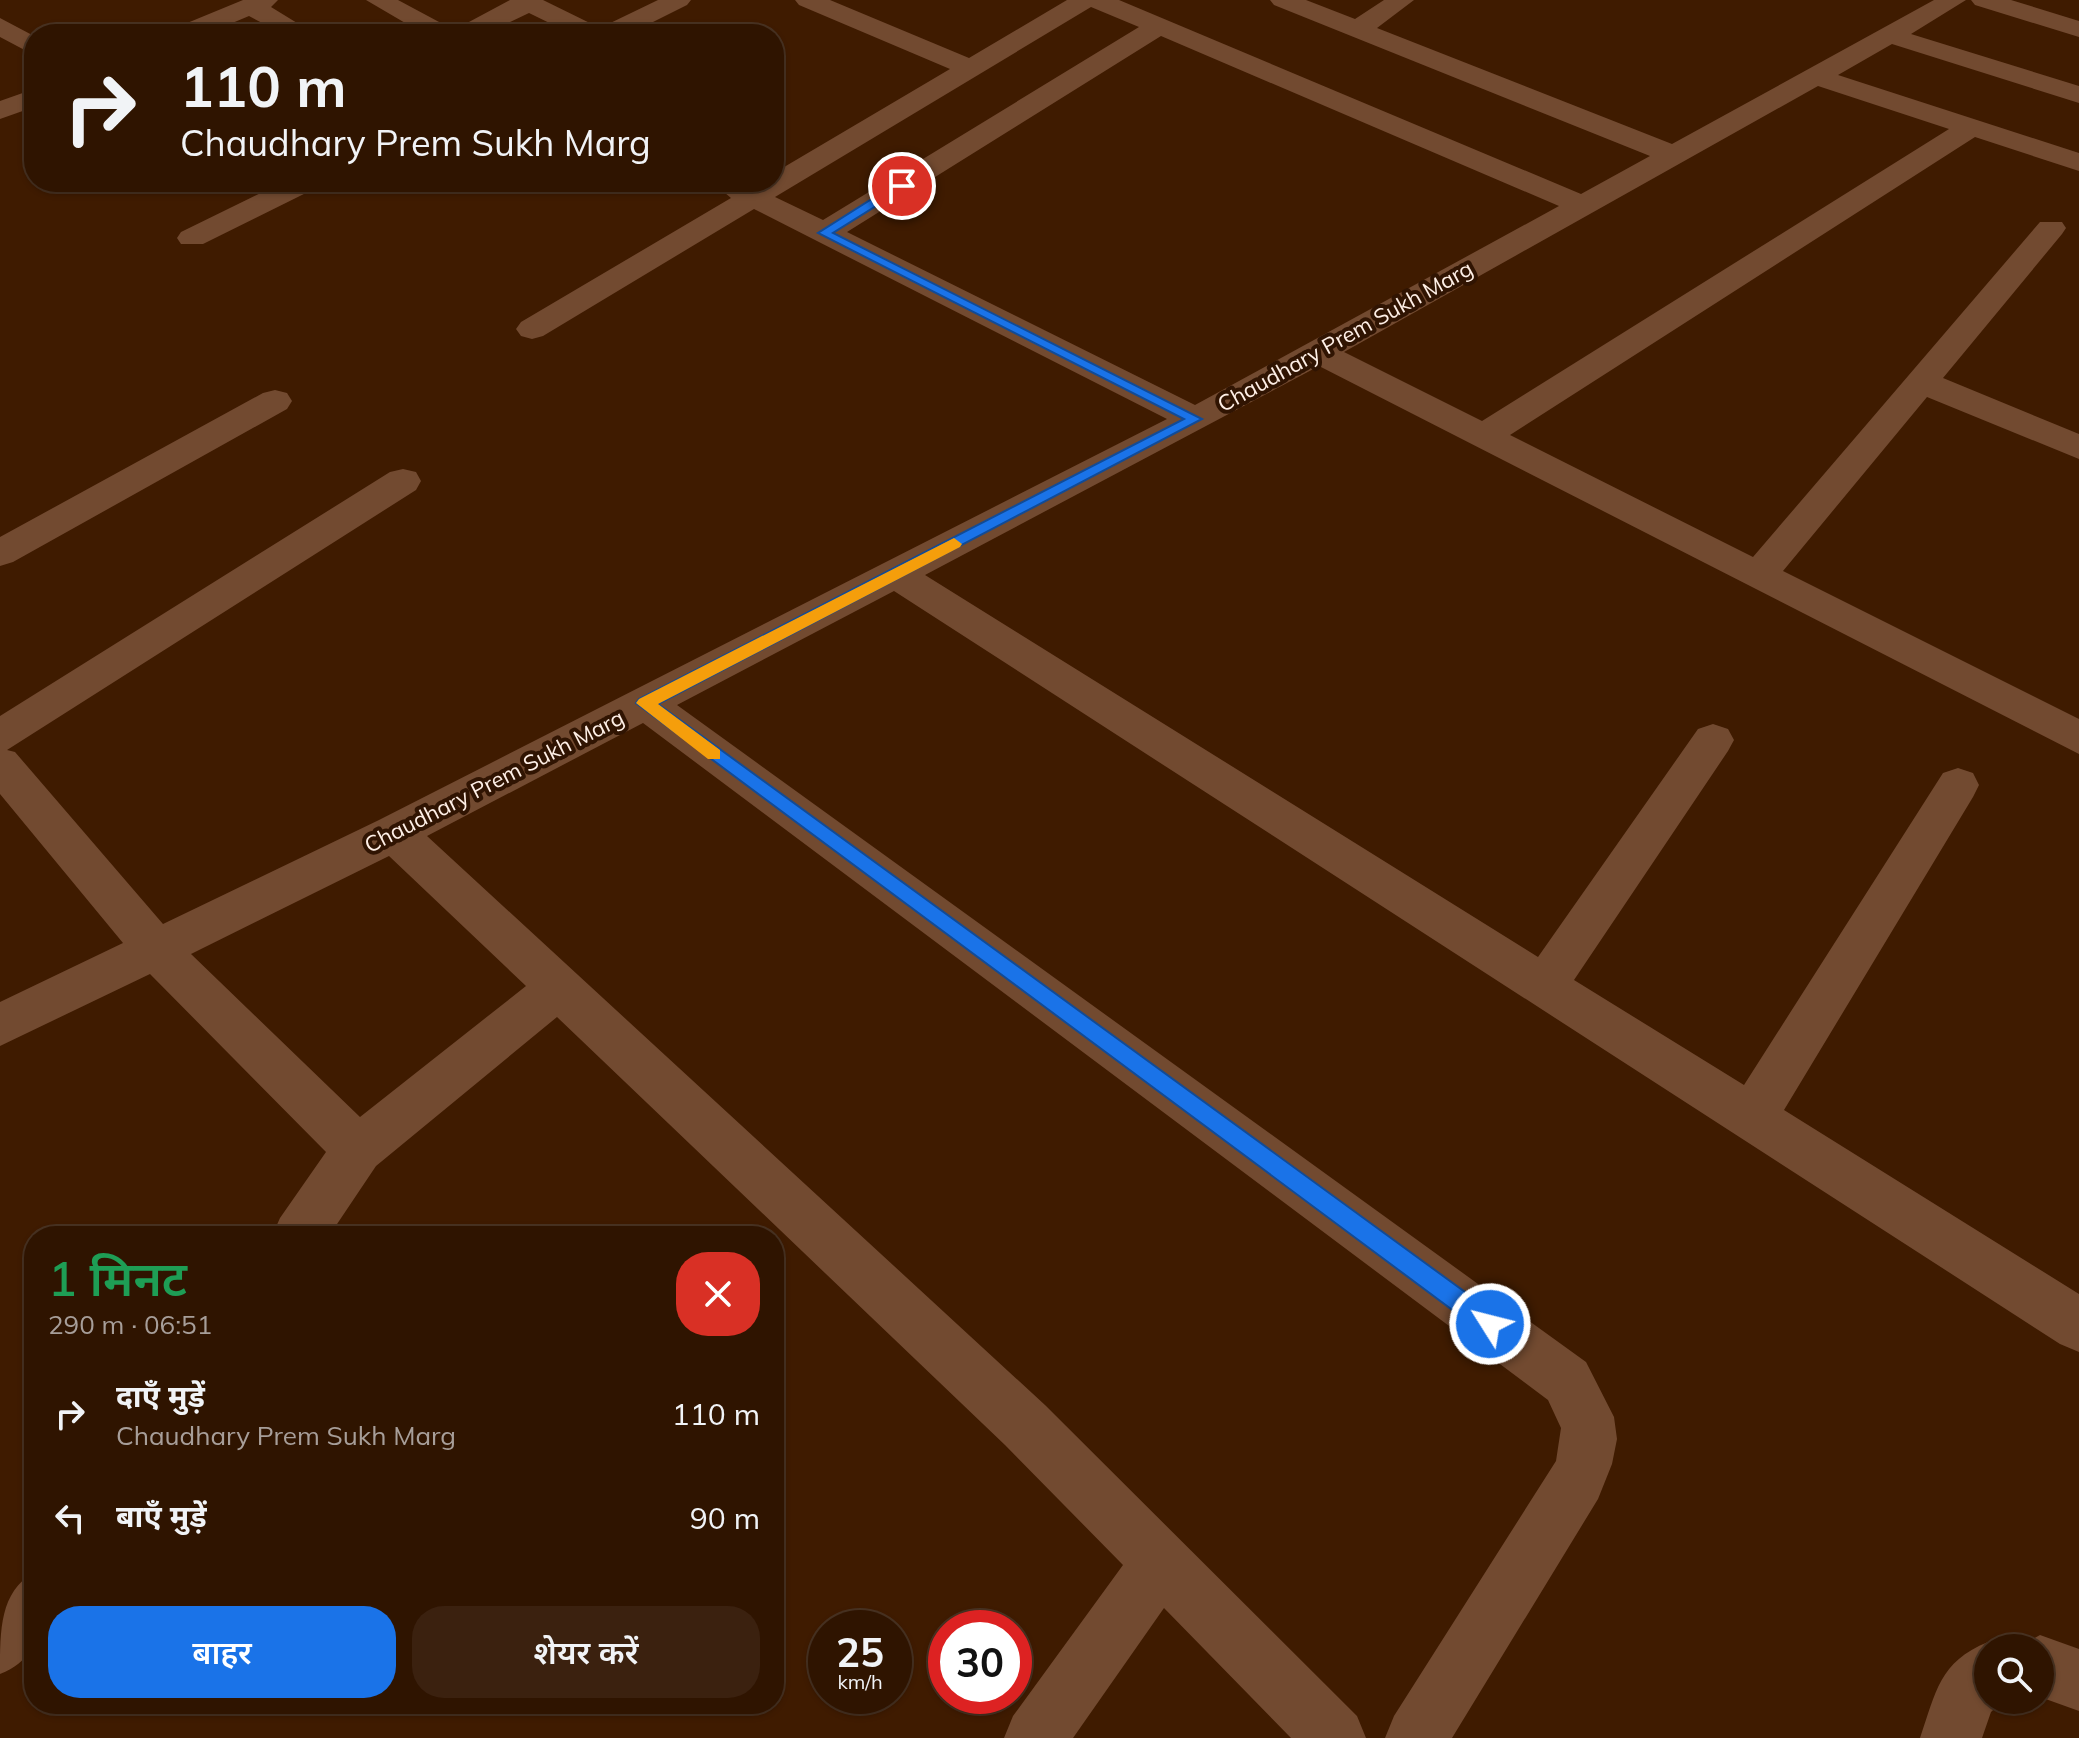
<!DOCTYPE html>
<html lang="hi">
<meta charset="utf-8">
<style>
body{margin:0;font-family:Mulish,"Noto Sans Devanagari",sans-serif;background:#3b210f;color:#f1f3f6;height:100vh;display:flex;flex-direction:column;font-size:30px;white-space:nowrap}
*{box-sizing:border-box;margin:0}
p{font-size:26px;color:#a79e99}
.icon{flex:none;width:44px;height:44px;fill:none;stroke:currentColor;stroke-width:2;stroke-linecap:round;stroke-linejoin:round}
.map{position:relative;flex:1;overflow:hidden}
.drawer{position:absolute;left:24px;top:1226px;width:760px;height:488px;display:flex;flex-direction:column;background:#2f1400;border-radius:32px;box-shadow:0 2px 6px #0004,0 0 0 2px #4a3322}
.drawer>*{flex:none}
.top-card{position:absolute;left:24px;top:24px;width:760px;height:168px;border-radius:32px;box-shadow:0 2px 6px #0004,0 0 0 2px #4a3322;background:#2f1400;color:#f1f3f6;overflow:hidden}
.tools{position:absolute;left:1974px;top:1634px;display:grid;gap:16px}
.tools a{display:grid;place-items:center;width:80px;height:80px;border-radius:50%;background:#2f1400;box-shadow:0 2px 6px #0004,0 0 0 2px #4a3322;font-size:40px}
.speed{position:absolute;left:808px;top:1610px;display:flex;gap:16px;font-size:40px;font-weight:700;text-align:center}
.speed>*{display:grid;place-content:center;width:104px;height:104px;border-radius:50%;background:#2f1400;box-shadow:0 2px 6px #0004,0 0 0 2px #4a3322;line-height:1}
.speed small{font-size:20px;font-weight:400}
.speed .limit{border:12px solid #d22;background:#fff;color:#111}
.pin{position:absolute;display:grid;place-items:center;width:68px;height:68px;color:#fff;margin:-34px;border:4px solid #fff;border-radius:50%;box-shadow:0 2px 8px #0007}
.me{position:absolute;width:88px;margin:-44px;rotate:306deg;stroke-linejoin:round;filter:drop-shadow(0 0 6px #0008)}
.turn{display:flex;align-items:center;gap:28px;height:168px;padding:0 24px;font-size:36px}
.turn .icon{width:104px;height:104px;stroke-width:2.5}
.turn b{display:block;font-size:56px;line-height:68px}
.round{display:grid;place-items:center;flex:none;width:84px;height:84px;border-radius:32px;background:#3b210f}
.headline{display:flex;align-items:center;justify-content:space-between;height:136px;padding:0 24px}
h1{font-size:48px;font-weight:600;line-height:60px;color:#1e9e55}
.action{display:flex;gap:16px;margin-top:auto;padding:16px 24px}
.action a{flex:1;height:92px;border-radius:32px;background:#1a73e8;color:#fff;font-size:32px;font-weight:600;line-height:92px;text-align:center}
.action a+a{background:#3b210f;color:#f1f3f6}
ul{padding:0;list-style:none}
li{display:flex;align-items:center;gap:24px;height:104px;padding:0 24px}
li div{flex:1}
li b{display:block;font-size:30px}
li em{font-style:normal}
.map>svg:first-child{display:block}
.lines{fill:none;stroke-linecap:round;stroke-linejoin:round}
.minor{fill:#724a30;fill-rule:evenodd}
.route{fill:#1a73e8;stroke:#114b97;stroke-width:2}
.slow{fill:#f59e0b}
.labels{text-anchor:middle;stroke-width:8;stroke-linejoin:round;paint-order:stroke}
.street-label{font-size:22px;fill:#feefe6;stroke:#301402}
</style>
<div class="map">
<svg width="2079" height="1738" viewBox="0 0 2079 1738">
<rect width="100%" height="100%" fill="#3f1b00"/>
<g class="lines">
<path class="minor" d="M278,0L271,7L315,34H283L249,16L206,34H171L175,28L243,0Z
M366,0H398L454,30L510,0H543L600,28L658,0H691L687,5L629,34H572L529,13L485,34H424Z
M795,0H830L969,58L1067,0H1119L1581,194L1650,156L1274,5L1270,0H1306L1355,19L1384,0H1414L1377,28L1672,144L1934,0H1966L1911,34L2079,86V103L1892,44L1838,75L2079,153V171L1975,137L1510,435L1753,557L2040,222H2062L2066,228L2062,234L1943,378L2079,434V459L1927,397L1783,571L2079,719V754L1319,366L925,575L1538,957L1698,729L1713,724L1728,729L1734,740L1728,751L1574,980L1744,1085L1943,773L1958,768L1973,773L1979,785L1973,797L1784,1110L2079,1294V1352L2060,1344L894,591L677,705L1586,1362L1614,1417L1617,1439L1612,1464L1598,1499L1452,1738H1385L1394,1716L1556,1461L1561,1428L1548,1400L643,723L427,836L1045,1405L1357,1716L1366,1738H1291L1164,1608L1073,1738H1004L1013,1716L1123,1565L1005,1445L557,1017L376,1166L329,1236H272L280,1218L326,1152L150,974L0,1046V1002L123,943L0,794V716L390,472L403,469L416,472L421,481L416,490L7,750L15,752L163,924L379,820L1167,419L754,209L543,336L532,339L521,336L516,329L521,322L731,198L718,187L722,182L752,185L774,182V173L950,69L799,5ZM1091,7L1139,27L823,220L775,197ZM1161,36L1559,206L1195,405L847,232ZM1818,86L1949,129L1482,421L1344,352ZM389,856L526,986L360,1117L191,954Z
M1971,0H2011L2079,21V37L1975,5Z
M0,18L34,36V55L0,37Z
M34,89V107L0,119V101Z
M283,182H321L316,188L203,244H181L177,238L181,232Z
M275,390L287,393L292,401L287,409L13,562L0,566V537L263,393Z
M34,1572C34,1619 49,1654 0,1674C0,1628 0,1593 34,1572Z
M2040,1635L2079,1649V1711L2040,1697V1648H2017Z
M1988,1642L2002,1648H1988V1700H2004L1991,1712L1982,1738H1920C1936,1692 1939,1662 1988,1642Z"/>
</g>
<path class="route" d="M897,183L908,186L833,233L1202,419L658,704L1498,1316L1501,1324L1498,1332L1490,1335L1482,1332L636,703L639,699L1184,419L818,233Z"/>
<path class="slow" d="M954,538L962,544L960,547L658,704L720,750V759H708L636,703L639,699Z"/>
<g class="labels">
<g class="street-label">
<text transform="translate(1345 336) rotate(-29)" y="8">Chaudhary Prem Sukh Marg</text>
<text transform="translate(494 781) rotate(-27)" y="8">Chaudhary Prem Sukh Marg</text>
</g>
</g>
</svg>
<div class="tools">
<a><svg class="icon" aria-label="search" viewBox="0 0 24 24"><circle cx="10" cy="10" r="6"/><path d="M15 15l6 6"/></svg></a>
</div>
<div class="speed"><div>25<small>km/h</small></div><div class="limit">30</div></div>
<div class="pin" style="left:902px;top:186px;background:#d93025"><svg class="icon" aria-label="arrive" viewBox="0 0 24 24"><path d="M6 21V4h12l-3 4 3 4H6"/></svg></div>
<svg class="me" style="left:1490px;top:1324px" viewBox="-20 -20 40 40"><circle r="17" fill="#1a73e8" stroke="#fff" stroke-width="3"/><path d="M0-11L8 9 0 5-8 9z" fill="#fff"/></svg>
<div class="top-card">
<div class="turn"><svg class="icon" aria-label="right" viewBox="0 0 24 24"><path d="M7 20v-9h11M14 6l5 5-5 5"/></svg><div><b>110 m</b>Chaudhary Prem Sukh Marg</div></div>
</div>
<section class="drawer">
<div class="headline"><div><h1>1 मिनट</h1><p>290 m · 06:51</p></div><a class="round" style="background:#d93025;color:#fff"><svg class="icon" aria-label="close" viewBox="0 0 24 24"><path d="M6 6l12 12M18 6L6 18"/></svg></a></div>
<ul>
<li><svg class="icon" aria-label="right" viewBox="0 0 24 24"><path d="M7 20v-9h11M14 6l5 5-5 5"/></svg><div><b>दाएँ मुड़ें</b><p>Chaudhary Prem Sukh Marg</p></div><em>110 m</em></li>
<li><svg class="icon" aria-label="left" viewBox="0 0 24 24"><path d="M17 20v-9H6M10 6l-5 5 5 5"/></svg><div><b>बाएँ मुड़ें</b></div><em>90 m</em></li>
</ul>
<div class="action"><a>बाहर</a><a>शेयर करें</a></div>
</section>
</div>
